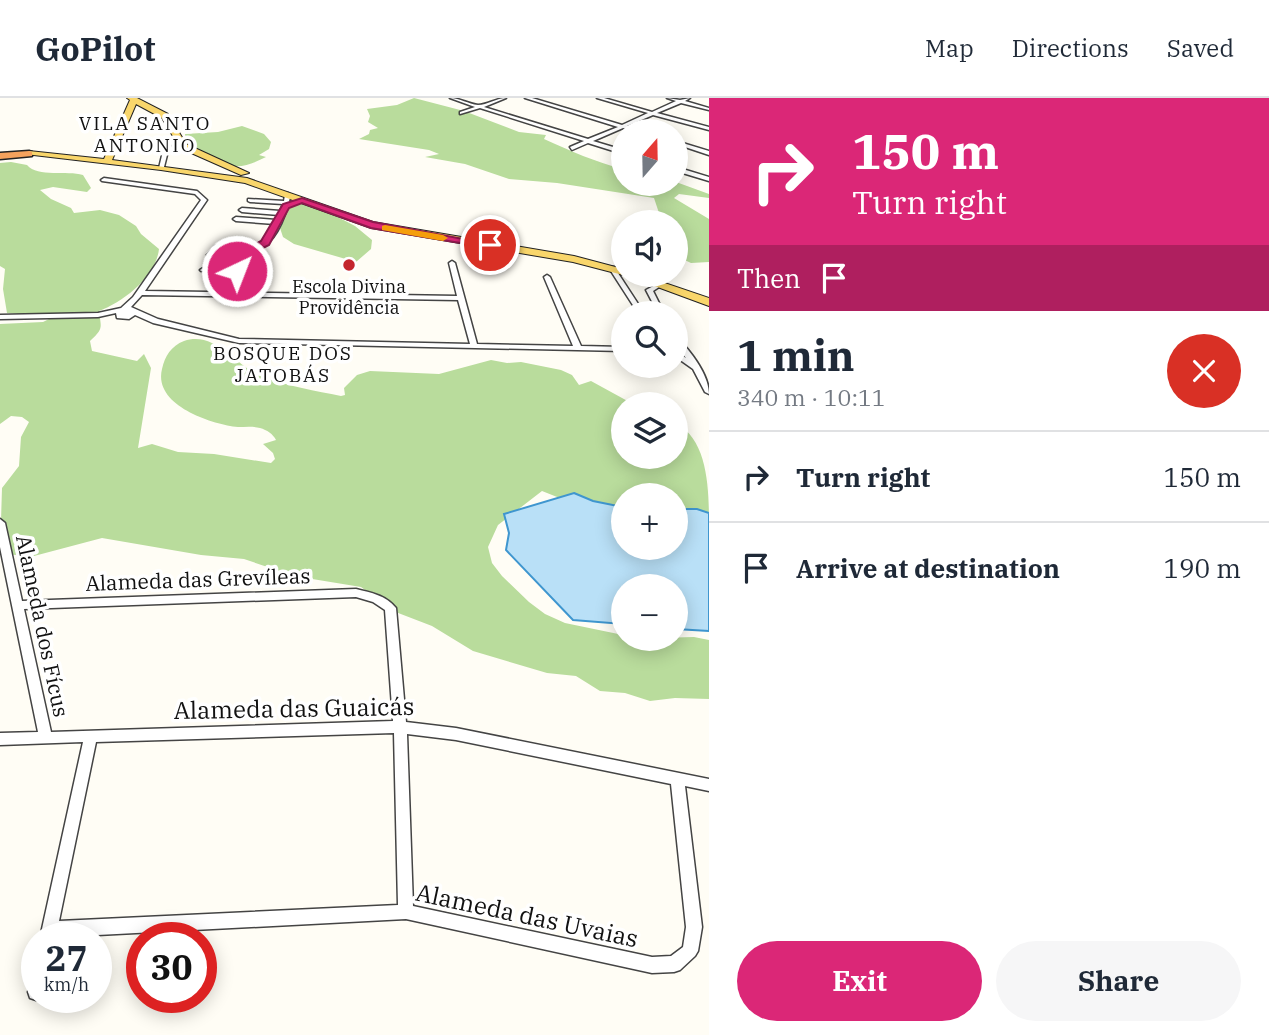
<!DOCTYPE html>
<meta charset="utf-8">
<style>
body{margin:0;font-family:"IBM Plex Serif",serif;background:#f6f6f7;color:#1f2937;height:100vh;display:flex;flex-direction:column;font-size:26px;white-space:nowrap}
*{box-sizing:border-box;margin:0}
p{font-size:23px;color:#747a83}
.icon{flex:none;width:38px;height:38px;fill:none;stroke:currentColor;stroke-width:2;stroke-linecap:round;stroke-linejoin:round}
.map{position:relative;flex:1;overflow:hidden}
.details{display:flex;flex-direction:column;background:#fff;width:560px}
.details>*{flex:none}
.top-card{background:#db2777;color:#fff;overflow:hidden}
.needle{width:46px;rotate:20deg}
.tools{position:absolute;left:611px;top:21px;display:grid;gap:14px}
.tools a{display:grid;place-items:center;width:77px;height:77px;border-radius:50%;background:#fff;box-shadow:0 4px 18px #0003;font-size:35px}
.speed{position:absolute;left:21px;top:824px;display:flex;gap:14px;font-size:35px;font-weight:700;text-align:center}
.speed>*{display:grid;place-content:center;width:91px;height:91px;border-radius:50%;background:#fff;box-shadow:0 4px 18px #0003;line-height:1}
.speed small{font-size:18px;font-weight:400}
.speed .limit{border:10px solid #d22;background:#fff;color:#111}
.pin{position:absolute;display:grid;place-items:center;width:60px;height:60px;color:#fff;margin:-30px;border:4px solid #fff;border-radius:50%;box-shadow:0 2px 7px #0007}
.me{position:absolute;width:77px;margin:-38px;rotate:43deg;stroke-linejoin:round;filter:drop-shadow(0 0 5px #0008)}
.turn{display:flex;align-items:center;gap:24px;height:147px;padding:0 28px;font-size:32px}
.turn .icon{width:91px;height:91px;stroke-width:2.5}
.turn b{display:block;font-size:49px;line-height:60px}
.then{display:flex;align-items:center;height:66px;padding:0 28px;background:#0003;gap:14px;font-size:26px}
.round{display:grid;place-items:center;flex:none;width:74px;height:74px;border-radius:37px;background:#f6f6f7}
.headline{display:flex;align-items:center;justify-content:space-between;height:119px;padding:0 28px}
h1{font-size:42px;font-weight:800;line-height:52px}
.button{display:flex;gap:14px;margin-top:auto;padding:14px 28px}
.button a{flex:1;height:80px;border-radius:42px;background:#db2777;color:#fff;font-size:28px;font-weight:800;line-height:80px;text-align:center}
.button a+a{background:#f6f6f7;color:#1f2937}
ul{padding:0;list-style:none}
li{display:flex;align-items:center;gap:21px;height:91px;padding:0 28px;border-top:2px solid #e0e1e3}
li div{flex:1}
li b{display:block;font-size:26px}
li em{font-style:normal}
header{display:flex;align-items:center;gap:42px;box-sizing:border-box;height:98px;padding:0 35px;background:#fff;border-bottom:2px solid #e0e1e3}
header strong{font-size:33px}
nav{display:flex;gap:38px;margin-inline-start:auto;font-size:24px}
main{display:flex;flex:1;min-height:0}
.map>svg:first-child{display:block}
.forest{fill:#b9dc9c}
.water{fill:#b9e0f7;stroke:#3f96cf;stroke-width:2}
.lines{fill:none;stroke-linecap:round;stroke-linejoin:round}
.minor-casing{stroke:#444;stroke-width:3}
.primary-casing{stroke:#222;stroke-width:2}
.motorway-casing{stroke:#222;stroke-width:3}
.minor{fill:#fff;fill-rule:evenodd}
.primary{fill:#f9d66b;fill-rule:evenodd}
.motorway{fill:#f5a25d;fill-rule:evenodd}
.route{fill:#db2777;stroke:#8e194d;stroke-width:2}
.slow{fill:#f59e0b}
.poi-dot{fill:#c4262e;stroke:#fff;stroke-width:2.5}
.labels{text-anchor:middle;stroke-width:7;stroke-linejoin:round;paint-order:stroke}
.far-poi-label{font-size:18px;fill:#111;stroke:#fff}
.far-neighbourhood-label{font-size:19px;letter-spacing:2px;fill:#111;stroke:#fff}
.street-label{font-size:21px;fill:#111;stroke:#fff}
.near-street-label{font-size:24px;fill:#111;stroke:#fff}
</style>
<header>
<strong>GoPilot</strong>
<nav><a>Map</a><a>Directions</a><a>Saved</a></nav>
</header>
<main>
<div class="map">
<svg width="709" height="937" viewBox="0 0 709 937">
<rect width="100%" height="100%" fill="#fffdf5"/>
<path class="forest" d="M414,0L464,13L519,34L546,37L544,41C571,53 595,64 623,71V86L676,84L709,96V100L679,96L674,100L709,121V164L691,165L676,158V124H662L654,100L557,85L509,81L465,66L425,59L439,56L429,52L359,41L369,36L370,32L378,30L368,24L370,18L367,11L397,7Z
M242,28L264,36L271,44L269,51L259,57L266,59C256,64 245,69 234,68C218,66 186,53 185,36L218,34Z
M11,64L27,67C38,80 67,72 83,77L91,90L87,94L53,89L40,92L51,101L71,110L74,115L100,112L119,117L136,128L141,136L159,151C156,179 123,204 99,213C101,230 104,230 90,243L92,253L137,263L144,256L151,270L138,350L152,346L178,354L214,356L271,365L275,361L273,355L263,346L276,342C273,336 267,332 260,330C253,328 245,329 238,329C211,326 153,307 162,271C165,258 171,248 184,243C216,232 237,270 263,279C288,288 316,293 341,298L345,297L344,290L357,277L370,273L439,276L491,262L507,265L521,264L561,272L572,277L579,287L591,283L633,306H623V359H676V325C709,343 709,393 709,431L676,426V397H623V420L605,418L542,393L498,427L488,449L492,465L502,478L529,504L545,516L565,525L623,537V541L694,539L709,542V601L675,600L650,603L625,595L600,593L576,578L547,575L473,553L432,528L393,513L361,489L294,478L244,461L201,457L102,440L34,458L0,456L2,390L19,368L21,339L29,324L22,319L11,318L0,326V226L43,224L53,219L7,215L3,191L5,171L0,168V65Z
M307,103L355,128L372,142L371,151L356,164L294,146L283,139L278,124L285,111Z"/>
<path class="water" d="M574,395L593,403L623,409V450H676V411H697L709,415V533L676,531V488H623V526L573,522L506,452L509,435L504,416Z"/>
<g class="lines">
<defs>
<path id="minor" d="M450,0C460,0 468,6 478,7C487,7 497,0 506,0L484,9L588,41L618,29L525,0H532L622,27L648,15L597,0H604L652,14L676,3L667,0L680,2L690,0L685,3L709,10V12L681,5L657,15L709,29V32L653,17L627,28L640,33L623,30L593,43L623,52V56L588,45L572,52L570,49L584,43L480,10L460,16V14L475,9Z
M174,39L179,40L169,49L164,69L159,70L164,49Z
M676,43L709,53V57L676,46Z
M676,69L709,79V83L676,73Z
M104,80L197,93L207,102L145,193L457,198L449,165L452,163L455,165L477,246L573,248L544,179L547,177L550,179L581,248L623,249V253L239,245L153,225L135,217L129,221L117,220L116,215L98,219L0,221V217L98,215L121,210L133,199L201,102L195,96L102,83L101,82ZM142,197L458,202L470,246L239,241L158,221L131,209Z
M288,95L291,97L289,103L294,105L288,107C283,124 273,150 252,153C242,155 230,151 219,151L214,157L243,161L246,157H250L251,158L239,174L201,173L200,172L203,170L235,171L240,164L211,161L207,157L215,148C245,144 256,161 275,126L236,123L233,121L236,119L276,122L279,117L242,114L239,112L242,110L280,113L283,106L250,104L248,103V101L284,103L285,97Z
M610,169H614L644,215H638L609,170Z
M659,185L662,187L653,193L664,215H658L646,192Z
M679,248H685C696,261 709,280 709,296L705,294L693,271L676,259V254L686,260L678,250Z
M0,421L5,425L22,503L356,491C372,495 385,497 396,510L406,624L456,630L709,681V693L685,688L702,829L698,853L695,858L680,872L674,874L652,875L406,821L40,840L83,644L0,647V635L38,634L0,449ZM356,499L373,504L385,512L393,623L51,634L24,511ZM394,635L398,807L59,823L96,644ZM407,636L456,642L671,686L686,829L683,849L671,858L652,859L413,808Z
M37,883V900H42L36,902L30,900L28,894L31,885Z"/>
<path id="primary" d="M127,0H137L168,16L186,46L249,75L241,77L180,50L162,20L136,6L112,62L247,80L373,124L574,158L623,171V177H625H623L573,164L371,130L245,85L161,72L25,56L29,53L104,61L130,2Z
M625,177H641L709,200V208Z"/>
<path id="motorway" d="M29,53L32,54V58L0,61V55Z"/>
</defs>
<use href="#minor" class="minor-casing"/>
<use href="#primary" class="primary-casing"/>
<use href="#motorway" class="motorway-casing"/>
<use href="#minor" class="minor"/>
<use href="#primary" class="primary"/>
<use href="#motorway" class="motorway"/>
</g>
<path class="route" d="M302,100L373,124L495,147L490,150L371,130L302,105L289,110L269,147L257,153L241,175H234L232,173L250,149L261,143L283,106Z"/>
<path class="slow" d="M385,127L443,137L448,140L443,143L382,132V128Z"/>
<circle class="poi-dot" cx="349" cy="167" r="7"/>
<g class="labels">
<g class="far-poi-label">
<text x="349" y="195">Escola Divina<tspan x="349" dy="21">Providência</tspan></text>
</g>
<g class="far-neighbourhood-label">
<text x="145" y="32">VILA SANTO<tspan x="145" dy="22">ANTONIO</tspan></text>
<text x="283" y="262">BOSQUE DOS<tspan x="283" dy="22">JATOBÁS</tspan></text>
</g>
<g class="street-label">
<text transform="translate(198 482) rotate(-2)" y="7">Alameda das Grevíleas</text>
<text transform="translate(42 528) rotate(78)" y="7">Alameda dos Fícus</text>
</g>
<g class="near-street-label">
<text transform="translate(294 611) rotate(-1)" y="8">Alameda das Guaicás</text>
<text transform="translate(527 818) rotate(12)" y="8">Alameda das Uvaias</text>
</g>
</g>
</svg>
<div class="tools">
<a><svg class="needle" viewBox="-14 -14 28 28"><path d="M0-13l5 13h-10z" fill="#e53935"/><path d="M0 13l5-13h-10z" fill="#747a83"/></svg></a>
<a><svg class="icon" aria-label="sound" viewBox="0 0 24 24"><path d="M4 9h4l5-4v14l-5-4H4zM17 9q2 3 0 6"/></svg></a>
<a><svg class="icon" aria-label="search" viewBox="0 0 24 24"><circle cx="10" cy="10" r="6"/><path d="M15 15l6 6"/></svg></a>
<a><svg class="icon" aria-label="layers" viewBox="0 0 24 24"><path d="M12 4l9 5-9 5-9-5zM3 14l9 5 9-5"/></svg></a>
<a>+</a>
<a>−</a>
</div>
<div class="speed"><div>27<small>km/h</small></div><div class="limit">30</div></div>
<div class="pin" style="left:490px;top:147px;background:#d93025"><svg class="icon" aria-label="arrive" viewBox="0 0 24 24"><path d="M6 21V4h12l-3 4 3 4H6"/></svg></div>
<svg class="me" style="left:237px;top:173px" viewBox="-20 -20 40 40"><circle r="17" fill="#db2777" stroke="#fff" stroke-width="3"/><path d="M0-11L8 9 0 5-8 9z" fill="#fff"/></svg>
</div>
<section class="details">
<div class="top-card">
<div class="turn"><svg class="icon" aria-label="right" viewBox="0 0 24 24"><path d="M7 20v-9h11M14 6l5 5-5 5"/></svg><div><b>150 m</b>Turn right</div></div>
<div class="then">Then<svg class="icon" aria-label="arrive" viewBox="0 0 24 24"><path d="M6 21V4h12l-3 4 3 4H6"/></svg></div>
</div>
<div class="headline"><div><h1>1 min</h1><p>340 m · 10:11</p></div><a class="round" style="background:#d93025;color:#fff"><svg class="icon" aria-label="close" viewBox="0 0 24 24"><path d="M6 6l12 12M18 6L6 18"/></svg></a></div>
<ul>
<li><svg class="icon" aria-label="right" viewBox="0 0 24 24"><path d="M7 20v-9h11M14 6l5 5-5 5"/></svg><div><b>Turn right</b></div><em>150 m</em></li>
<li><svg class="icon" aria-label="arrive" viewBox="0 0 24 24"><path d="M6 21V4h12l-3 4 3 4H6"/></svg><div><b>Arrive at destination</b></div><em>190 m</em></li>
</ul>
<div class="button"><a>Exit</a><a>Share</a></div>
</section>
</main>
